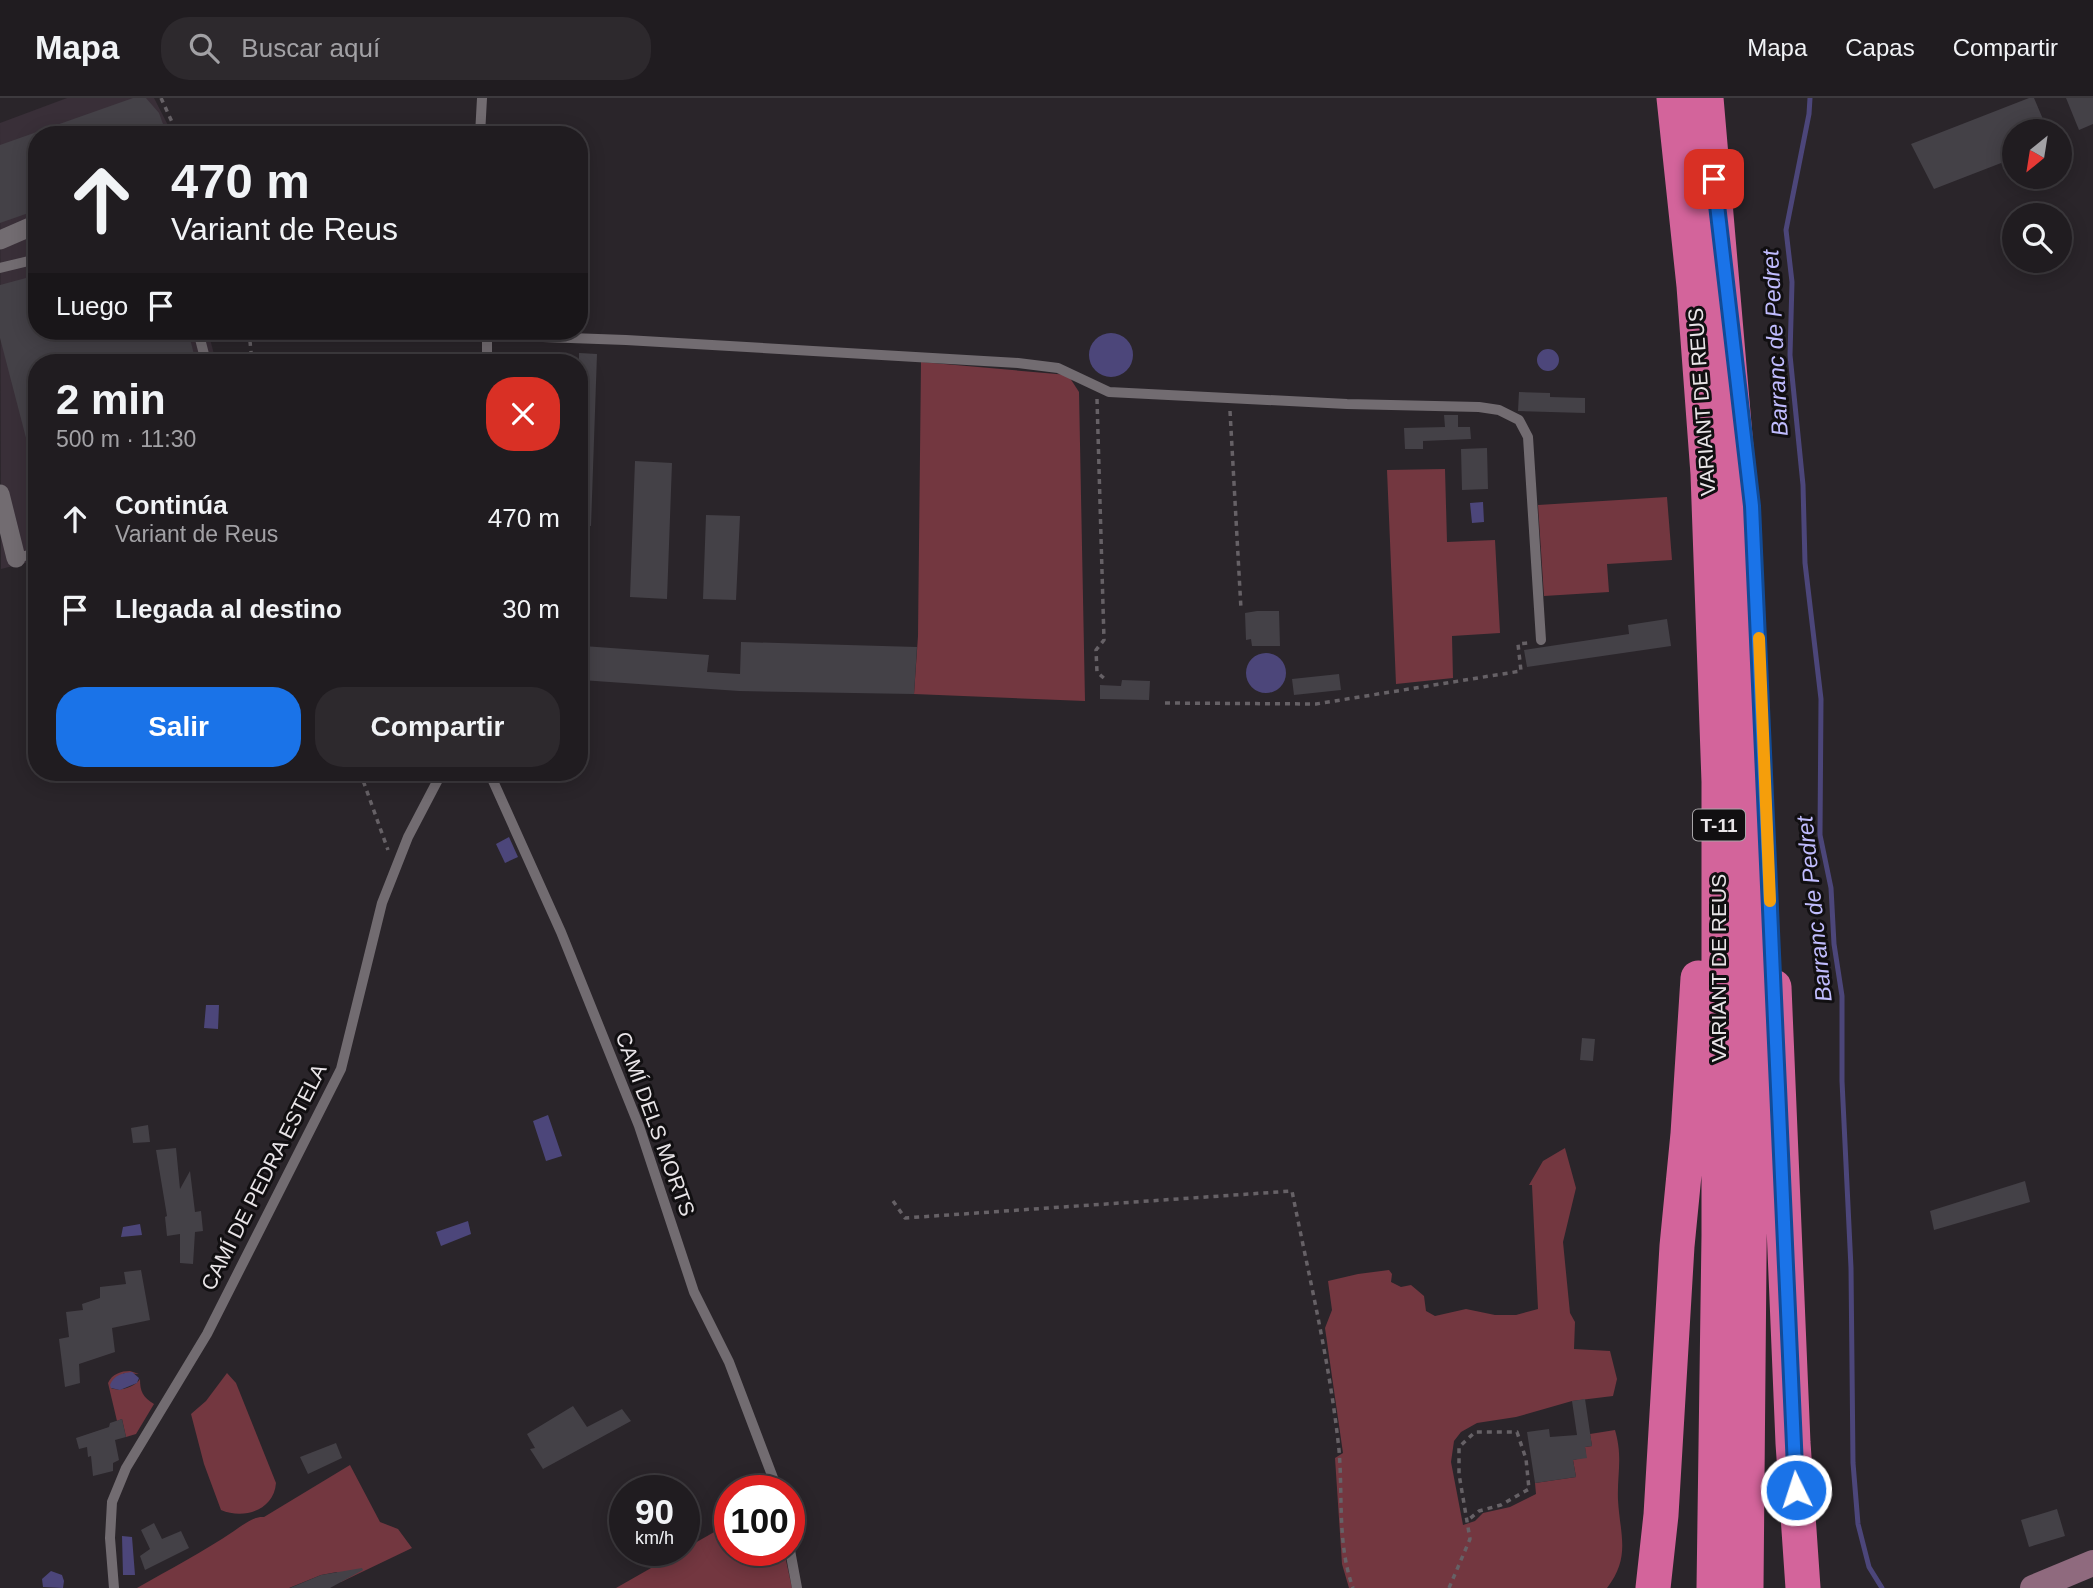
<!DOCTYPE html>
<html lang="es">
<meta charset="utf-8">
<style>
body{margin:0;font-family:Arial,sans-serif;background:#2d292d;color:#f1f3f6;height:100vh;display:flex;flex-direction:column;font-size:26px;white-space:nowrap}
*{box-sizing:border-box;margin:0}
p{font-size:23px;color:#a2a1a5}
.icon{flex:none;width:38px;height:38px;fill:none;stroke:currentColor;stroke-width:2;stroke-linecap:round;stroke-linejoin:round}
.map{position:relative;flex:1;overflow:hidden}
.details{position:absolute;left:28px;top:256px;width:560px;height:427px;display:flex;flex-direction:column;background:#201c20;border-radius:28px;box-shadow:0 4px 18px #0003,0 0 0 2px #3d3a3e}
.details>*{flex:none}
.guide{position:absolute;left:28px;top:28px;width:560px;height:214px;border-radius:28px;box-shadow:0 4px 18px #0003,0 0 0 2px #3d3a3e;background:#201c20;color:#f1f3f6;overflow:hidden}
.needle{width:46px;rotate:210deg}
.fabs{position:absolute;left:2002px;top:21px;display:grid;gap:14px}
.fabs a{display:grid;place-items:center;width:70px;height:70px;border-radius:50%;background:#201c20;box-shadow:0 4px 18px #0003,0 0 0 2px #3d3a3e;font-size:35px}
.speed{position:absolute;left:609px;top:1377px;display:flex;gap:14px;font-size:35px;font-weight:700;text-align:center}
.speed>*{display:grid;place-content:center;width:91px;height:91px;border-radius:50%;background:#201c20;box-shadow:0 4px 18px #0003,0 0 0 2px #3d3a3e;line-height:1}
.speed small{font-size:18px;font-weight:400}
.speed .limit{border:10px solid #d22;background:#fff;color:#111}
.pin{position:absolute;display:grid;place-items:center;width:60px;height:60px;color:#fff;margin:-30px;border-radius:14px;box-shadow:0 4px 10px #0006}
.me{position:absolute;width:77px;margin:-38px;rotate:356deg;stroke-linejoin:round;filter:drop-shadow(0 0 5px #0008)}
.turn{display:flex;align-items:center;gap:24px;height:147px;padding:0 28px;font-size:32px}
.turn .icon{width:91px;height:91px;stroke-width:2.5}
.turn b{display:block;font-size:49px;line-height:60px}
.then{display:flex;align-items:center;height:66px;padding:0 28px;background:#0003;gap:14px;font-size:26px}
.round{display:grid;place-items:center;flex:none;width:74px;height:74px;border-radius:28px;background:#2d292d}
.headline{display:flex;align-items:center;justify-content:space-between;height:119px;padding:0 28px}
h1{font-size:42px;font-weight:600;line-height:52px}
.primary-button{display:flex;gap:14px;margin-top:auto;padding:14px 28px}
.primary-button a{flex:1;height:80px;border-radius:28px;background:#1a73e8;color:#fff;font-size:28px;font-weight:600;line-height:80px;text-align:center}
.primary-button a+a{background:#2d292d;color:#f1f3f6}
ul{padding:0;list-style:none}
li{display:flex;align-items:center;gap:21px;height:91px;padding:0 28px}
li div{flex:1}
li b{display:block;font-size:26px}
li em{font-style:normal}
header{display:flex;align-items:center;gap:42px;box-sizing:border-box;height:98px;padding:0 35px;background:#201c20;border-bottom:2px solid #3d3a3e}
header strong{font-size:33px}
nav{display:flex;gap:38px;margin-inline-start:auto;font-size:24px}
.search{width:490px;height:63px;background:#2d292d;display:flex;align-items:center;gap:18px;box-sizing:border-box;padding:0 24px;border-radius:28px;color:#a2a1a5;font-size:26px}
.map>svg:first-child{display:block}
.built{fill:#392f38}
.green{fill:#733740}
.water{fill:#4c467a}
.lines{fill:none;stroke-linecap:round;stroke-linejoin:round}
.stream{stroke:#4c467a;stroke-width:5}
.building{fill:#444147}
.path{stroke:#666166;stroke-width:3.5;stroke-dasharray:5 5;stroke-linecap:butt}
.lane{stroke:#726c71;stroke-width:10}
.street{stroke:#726c71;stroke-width:19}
.secondary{stroke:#8f6a7e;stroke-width:26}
.highway{stroke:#d3649b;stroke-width:35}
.route-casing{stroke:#114b97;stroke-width:18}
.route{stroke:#1a73e8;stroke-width:12}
.slow{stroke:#f59e0b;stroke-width:12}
.labels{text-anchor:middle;stroke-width:6;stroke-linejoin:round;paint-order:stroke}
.shield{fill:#110f11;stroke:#a8a5a8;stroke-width:2}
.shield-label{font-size:19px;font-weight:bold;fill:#e9e5e8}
.street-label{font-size:21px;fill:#e9e5e8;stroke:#110f11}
.water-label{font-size:23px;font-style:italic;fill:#c0bcfe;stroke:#110f11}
</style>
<header>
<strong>Mapa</strong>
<div class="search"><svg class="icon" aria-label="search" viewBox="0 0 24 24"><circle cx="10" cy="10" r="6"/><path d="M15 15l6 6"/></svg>Buscar aquí</div>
<nav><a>Mapa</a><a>Capas</a><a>Compartir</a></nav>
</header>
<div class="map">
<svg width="2093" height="1490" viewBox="0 0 2093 1490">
<rect width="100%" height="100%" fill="#2a252a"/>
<path class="built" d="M67,0H154L173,37H37V233H208L216,264H37V462L1,471L0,25Z"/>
<path class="green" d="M921,264L1068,277L1079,294L1085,603L914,596L918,538Z
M1445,371L1447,444L1495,442L1500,535L1452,538L1453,580L1396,586L1387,372Z
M1667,399L1672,462L1607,466L1609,494L1544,498L1538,407Z
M1565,1050L1576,1090L1563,1144L1570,1215L1575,1224L1574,1251L1610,1253L1617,1281L1613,1298L1572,1303L1516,1319L1477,1325L1461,1334L1454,1343L1451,1364L1463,1427L1475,1423L1483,1415L1510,1409L1536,1396L1535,1385L1576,1379L1573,1362L1586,1359L1585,1349L1592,1348L1590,1336L1615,1332C1623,1360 1617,1375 1618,1402C1620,1437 1631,1459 1607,1490H1349L1342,1466L1335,1360L1343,1355L1325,1230L1332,1212L1328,1183L1358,1176L1389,1172L1392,1176L1391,1184L1401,1189L1411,1187L1424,1198L1426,1213L1435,1218L1466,1211L1495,1217H1516L1538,1211L1532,1087H1529L1543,1063Z
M130,1273L139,1276L124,1275L111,1290C119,1294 135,1289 140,1281C140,1294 143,1299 154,1306L136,1336L126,1339L122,1321L117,1323L108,1285C112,1276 121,1273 130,1273Z
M227,1275L236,1285L276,1385C274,1412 244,1422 221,1412L204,1366L191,1316L206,1303Z
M350,1367L380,1424L398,1431L412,1450L341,1484L337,1474L321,1477L289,1490H137C170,1471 203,1454 234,1433C243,1427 253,1418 264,1419Z
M730,1425V1452L784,1453L792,1490H616Z"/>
<path class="water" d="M1089 257a22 22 0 1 1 44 0a22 22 0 1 1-44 0Z
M1537 262a11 11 0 1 1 22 0a11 11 0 1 1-22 0Z
M1483,404L1484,424L1472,425L1470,405Z
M1246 575a20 20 0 1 1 40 0a20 20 0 1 1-40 0Z
M509,739L518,759L505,765L496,746Z
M206,907H219L218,931L204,930Z
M548,1017L562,1058L546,1063L533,1023Z
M468,1123L471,1136L441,1148L436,1134Z
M140,1126L142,1137L121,1139L123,1129Z
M132,1274L139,1280L137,1285L120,1292L111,1290L110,1287C114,1277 122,1275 132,1274Z
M122,1438L132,1439L135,1477H123Z
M51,1473L62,1477L64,1483L63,1490L43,1489L42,1481Z"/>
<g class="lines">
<path class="stream" d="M1810,0L1809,16L1786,132L1792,184L1790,257L1803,387L1805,465L1821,601L1820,737L1831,790L1834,846L1842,898V983L1851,1170L1853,1365L1858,1426L1869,1469L1882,1490"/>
</g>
<path class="building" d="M133,0H146L159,15L167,37H37V112L0,125V47Z
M2029,0H2034L2048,33H2014V60L1934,91L1911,46Z
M2066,0H2093V26L2079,32Z
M37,177V233H188L196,264H37V363H32L0,240V187Z
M579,255L597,256L591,428L579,427Z
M1519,294L1550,295V299L1585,300V315L1518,313Z
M1444,317H1458V329H1470L1471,341L1423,343V351H1405L1404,330L1445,329Z
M1487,350L1488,391L1462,392L1461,351Z
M635,363L672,365L667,501L630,499Z
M706,417L740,418L736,502L703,501Z
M1257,513H1279L1280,548H1252L1251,541L1246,542L1245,515Z
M1667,521L1671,548L1527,569L1524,552L1629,536L1628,527Z
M741,544L917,549L914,596L739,593L581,582L583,548L709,557L707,574L740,576Z
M1339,576L1341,592L1294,597L1292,581Z
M1122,582L1150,583L1149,602L1100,601V587L1121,588Z
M1582,940L1595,941L1593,963L1580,962Z
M148,1027L150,1044L133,1045L131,1030Z
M176,1050L180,1091L190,1073L195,1114L201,1113L203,1133L195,1134L193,1166L180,1165V1136L167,1138L165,1119L167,1118L156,1052Z
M2025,1083L2030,1104L1934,1132L1930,1113Z
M141,1172L150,1222L112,1230L115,1254L79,1266L80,1285L65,1289L59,1241L69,1239L66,1214L83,1212L82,1206L100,1200V1189L126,1186L124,1174Z
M1585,1301L1592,1348L1585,1349L1587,1360L1573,1362L1576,1379L1535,1385L1527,1334L1549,1331L1550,1339L1577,1337L1572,1303Z
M573,1308L587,1329L622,1311L631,1323L543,1371L530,1351L535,1350L527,1336Z
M122,1321L126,1339L115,1342L119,1362L113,1365V1373L93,1378L91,1358L88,1359L87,1349L79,1351L76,1340L109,1329L110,1325Z
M336,1345L342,1360L308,1376L300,1359Z
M2057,1411L2065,1438L2029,1449L2021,1422Z
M154,1425L162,1441L181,1433L189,1450L145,1472L140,1458L150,1451L141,1432Z
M362,1470L363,1472L330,1490H290L321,1477Z"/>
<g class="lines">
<path class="path" d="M161,0L178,37
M249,233L252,264
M1097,301L1104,542L1096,552L1097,574L1107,583
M1230,313L1241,511
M1165,605L1316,606L1521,573L1518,546L1528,545
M360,674L388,752
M893,1103L905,1120L1292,1093C1309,1179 1330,1265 1339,1352C1343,1398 1337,1446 1353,1490
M1449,1490L1470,1441L1459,1376V1349L1475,1334H1517L1526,1361L1529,1391L1501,1407L1479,1413L1467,1423"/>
<path class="lane" d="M480,37L482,0
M0,170L37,161
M198,233L206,264
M487,233V264
M487,237L626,242L1018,265L1058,270L1109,294L1347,306L1479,309L1499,312L1519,322L1528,339L1541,542
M16,460L37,455
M489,674L561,834L639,1028L694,1194L729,1264L778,1393
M789,1447L797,1490
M114,1490L110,1440L112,1404L126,1370L207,1236L341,971L382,805L408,739L442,674"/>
<path class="street" d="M0,142L37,126
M0,396L16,460"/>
<path class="secondary" d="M2033,1490L2093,1465"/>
<path class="highway" d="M1674,0L1694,188L1708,376L1719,684V1137L1714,1490
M1706,0L1741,408L1750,677L1752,835L1746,1490
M1774,889L1793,1345L1803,1490
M1653,1490L1661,1417L1677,1148L1688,1036L1698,880"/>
</g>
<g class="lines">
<defs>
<path id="route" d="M1714,81L1752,408L1796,1392"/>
</defs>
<use href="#route" class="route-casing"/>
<use href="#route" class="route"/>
<path class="slow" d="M1759,540L1770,803"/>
</g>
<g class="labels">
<rect class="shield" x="1693" y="711.5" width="52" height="31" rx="5"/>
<g class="shield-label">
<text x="1719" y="734">T-11</text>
</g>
<g class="street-label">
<text transform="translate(1702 304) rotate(-94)" y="7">VARIANT DE REUS</text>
<text transform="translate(1719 870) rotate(-90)" y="7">VARIANT DE REUS</text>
<text transform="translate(655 1026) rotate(70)" y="7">CAMÍ DELS MORTS</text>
<text transform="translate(264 1079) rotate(-63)" y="7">CAMÍ DE PEDRA ESTELA</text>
</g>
<g class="water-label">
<text transform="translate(1775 245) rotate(-93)" y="8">Barranc de Pedret</text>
<text transform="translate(1814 811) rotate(-96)" y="8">Barranc de Pedret</text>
</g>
</g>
</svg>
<div class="fabs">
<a><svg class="needle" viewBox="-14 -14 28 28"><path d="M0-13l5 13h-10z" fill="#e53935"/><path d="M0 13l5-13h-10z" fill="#a2a1a5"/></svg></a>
<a><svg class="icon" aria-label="search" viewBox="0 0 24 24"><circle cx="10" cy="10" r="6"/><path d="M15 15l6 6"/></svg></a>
</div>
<div class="speed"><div>90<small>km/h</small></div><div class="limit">100</div></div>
<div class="pin" style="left:1714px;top:81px;background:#d93025"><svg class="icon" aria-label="arrive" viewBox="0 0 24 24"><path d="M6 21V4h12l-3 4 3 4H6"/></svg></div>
<svg class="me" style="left:1796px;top:1392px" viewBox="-20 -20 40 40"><circle r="17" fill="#1a73e8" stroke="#fff" stroke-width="3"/><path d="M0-11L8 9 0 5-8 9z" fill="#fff"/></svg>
<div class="guide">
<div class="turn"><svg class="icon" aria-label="ahead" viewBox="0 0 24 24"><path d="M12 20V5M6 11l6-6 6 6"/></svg><div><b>470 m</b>Variant de Reus</div></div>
<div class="then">Luego<svg class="icon" aria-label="arrive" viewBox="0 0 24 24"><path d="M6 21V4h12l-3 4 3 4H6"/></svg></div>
</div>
<section class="details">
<div class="headline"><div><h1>2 min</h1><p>500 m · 11:30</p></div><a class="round" style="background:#d93025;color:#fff"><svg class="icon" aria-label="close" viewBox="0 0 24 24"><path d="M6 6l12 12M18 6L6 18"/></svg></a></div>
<ul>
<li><svg class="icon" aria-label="ahead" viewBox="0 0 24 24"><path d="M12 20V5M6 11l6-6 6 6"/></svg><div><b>Continúa</b><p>Variant de Reus</p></div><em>470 m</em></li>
<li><svg class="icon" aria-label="arrive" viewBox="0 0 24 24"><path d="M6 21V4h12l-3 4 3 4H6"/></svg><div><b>Llegada al destino</b></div><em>30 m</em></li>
</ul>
<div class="primary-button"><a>Salir</a><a>Compartir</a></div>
</section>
</div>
